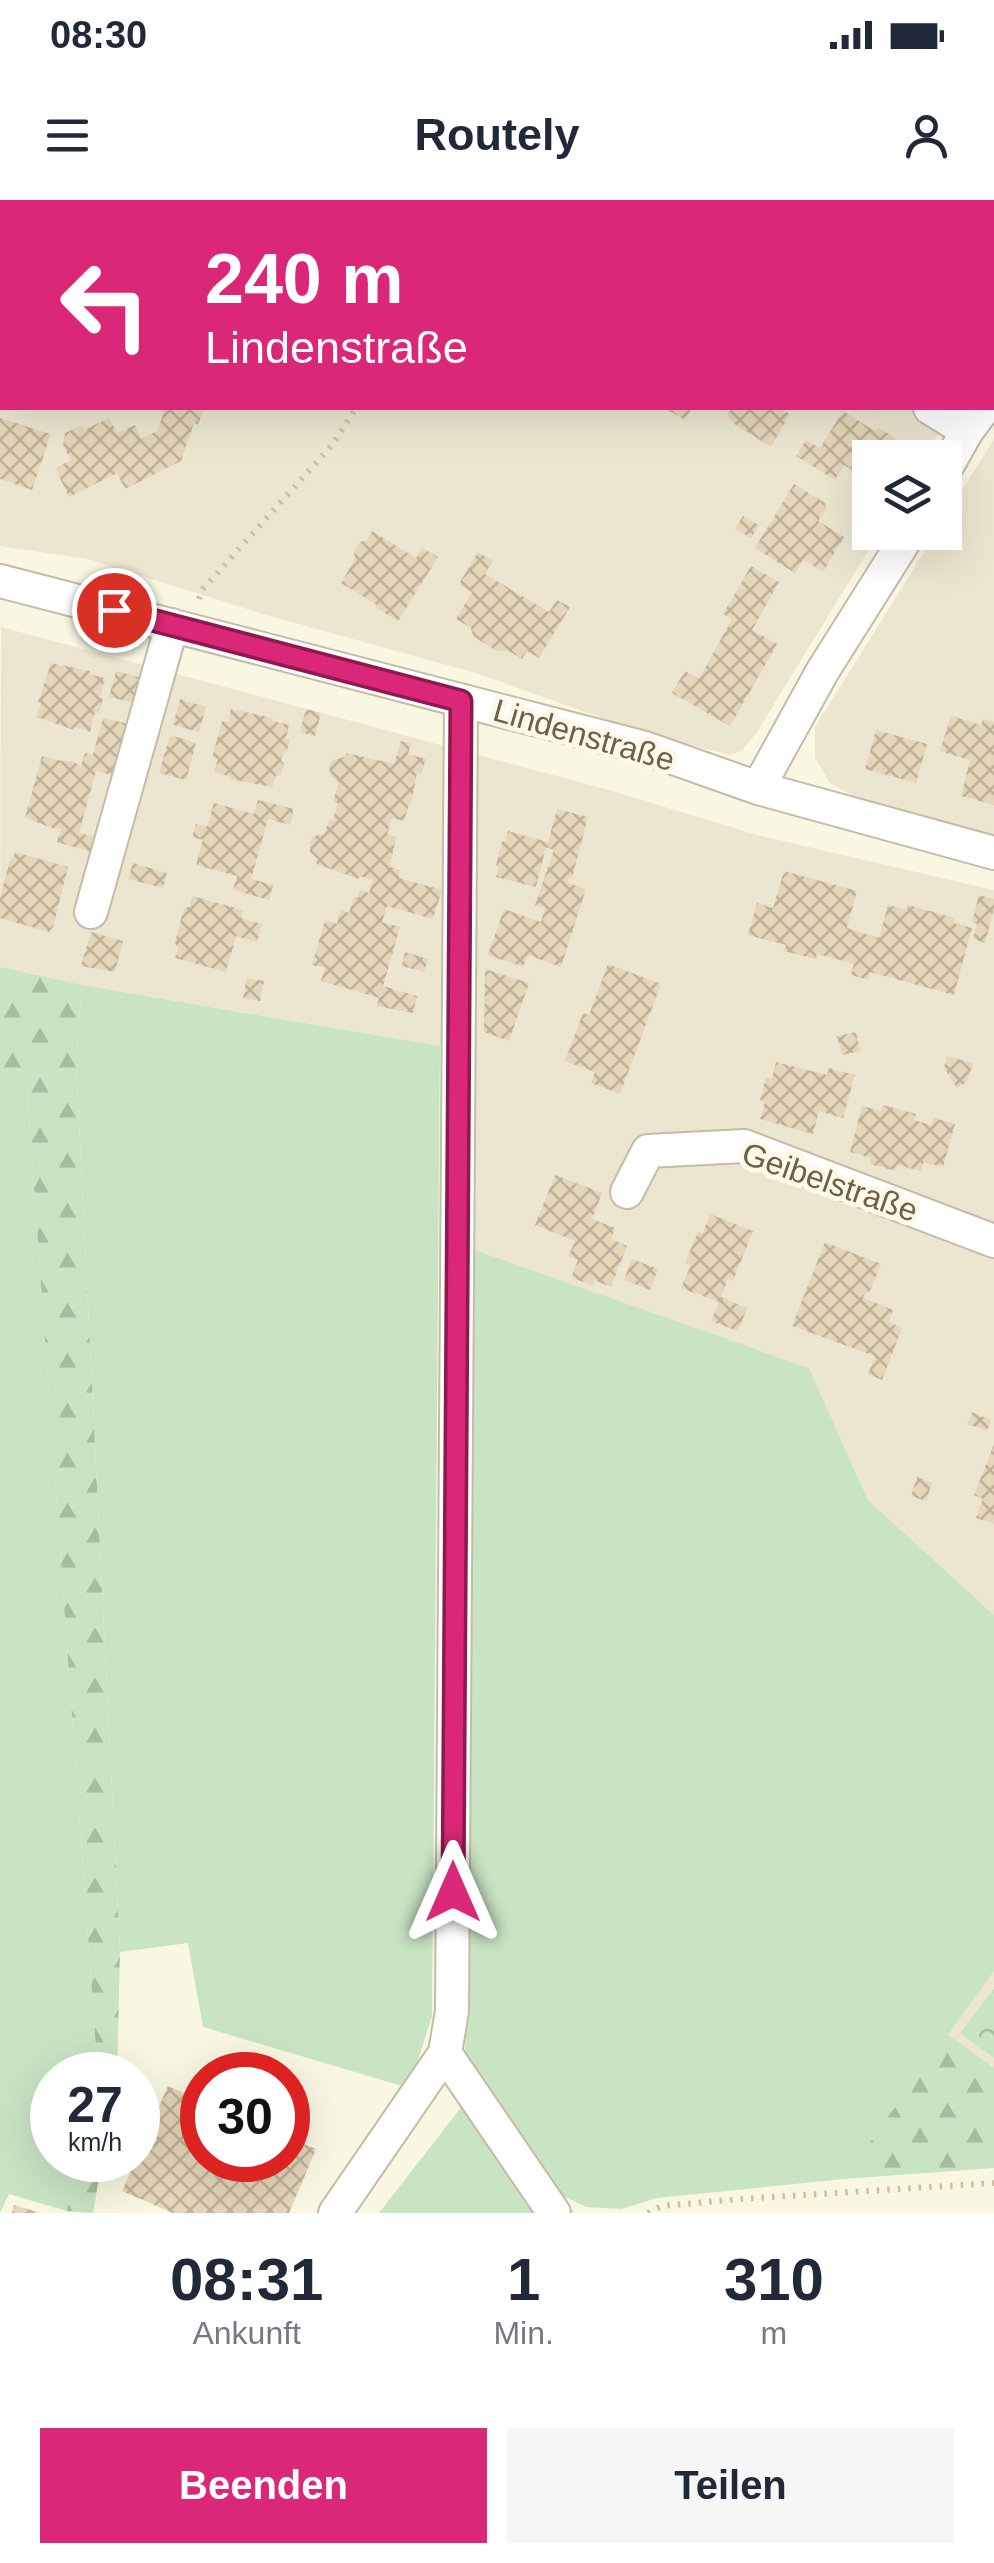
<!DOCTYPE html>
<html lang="de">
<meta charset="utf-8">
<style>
body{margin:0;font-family:Arial,sans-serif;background:#f6f6f7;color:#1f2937;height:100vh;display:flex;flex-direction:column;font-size:38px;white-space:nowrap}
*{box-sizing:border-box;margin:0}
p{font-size:32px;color:#747a83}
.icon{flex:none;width:55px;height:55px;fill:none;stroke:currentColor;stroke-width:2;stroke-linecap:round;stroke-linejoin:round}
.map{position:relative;height:2013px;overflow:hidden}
.drawer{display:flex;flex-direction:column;background:#fff;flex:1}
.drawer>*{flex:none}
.guide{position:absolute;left:0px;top:0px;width:995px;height:210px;box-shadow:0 10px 40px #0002;background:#db2777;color:#fff;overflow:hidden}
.controls{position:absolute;left:852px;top:240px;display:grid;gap:20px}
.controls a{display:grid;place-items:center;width:110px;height:110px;border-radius:0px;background:#fff;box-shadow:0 10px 40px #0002;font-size:50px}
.speed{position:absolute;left:30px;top:1852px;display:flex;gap:20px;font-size:50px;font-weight:700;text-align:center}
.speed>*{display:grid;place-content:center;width:130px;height:130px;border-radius:50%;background:#fff;box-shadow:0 10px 40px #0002;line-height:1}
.speed small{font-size:25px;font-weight:400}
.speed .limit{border:15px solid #d22;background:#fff;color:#111}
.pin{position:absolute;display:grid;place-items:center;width:85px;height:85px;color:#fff;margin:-42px;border:5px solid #fff;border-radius:50%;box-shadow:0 2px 10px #0007}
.me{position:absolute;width:110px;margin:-55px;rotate:0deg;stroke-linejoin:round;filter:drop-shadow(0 0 8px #0008)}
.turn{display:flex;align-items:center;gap:35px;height:210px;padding:0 40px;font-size:45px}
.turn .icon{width:130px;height:130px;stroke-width:2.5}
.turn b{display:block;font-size:70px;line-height:85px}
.eta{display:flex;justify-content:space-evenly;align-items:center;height:170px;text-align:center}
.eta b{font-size:60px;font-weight:800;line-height:70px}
.primary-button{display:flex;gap:20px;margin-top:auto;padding:20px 40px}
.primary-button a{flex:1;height:115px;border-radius:0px;background:#db2777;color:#fff;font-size:40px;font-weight:800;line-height:115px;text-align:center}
.primary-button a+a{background:#f6f6f7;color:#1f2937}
.status{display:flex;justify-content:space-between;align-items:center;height:70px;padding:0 50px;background:#fff;direction:ltr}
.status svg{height:28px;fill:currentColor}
header{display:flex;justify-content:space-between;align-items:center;height:130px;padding:0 40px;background:#fff;font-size:45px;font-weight:800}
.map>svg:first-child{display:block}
.residential{fill:#ece6d0}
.grass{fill:#c8e4c3}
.forest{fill:url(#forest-firs)}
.park{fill:url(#park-crowns)}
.building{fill:url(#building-cross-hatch)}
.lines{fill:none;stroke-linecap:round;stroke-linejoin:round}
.street-casing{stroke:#c5bca8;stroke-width:36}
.path{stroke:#cebea1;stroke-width:6;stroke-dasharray:2.5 8;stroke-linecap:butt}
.street{stroke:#fff;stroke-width:32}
.route-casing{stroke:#8e194d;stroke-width:25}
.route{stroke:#db2777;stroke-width:18}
.labels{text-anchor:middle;stroke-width:10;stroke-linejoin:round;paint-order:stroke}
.street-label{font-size:32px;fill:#6d604c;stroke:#fcf9e8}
</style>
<div class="status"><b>08:30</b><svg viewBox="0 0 49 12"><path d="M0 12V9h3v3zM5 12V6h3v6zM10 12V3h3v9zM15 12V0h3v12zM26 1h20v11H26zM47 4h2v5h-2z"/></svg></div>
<header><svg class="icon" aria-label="menu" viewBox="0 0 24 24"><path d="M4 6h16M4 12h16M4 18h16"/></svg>Routely<svg class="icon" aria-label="person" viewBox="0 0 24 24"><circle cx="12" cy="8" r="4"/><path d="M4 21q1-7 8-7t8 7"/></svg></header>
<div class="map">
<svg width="994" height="2013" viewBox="0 0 994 2013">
<defs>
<pattern id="forest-firs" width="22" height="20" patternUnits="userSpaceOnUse" patternTransform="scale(2.5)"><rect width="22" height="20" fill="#c8e4c3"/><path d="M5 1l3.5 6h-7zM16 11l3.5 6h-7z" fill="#a7bca1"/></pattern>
<pattern id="park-crowns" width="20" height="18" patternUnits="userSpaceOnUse" patternTransform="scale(2.5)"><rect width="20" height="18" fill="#c8e4c3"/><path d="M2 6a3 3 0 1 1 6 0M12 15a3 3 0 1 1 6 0" fill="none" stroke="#a7bca1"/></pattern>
<pattern id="building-cross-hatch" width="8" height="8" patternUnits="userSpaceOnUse" patternTransform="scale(2.5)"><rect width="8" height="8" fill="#e5d6b9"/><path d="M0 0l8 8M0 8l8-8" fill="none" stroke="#beb199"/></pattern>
</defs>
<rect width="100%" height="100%" fill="#f9f6e2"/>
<path class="residential" d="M0,0H994V143L993,145L992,2H2V208H955L924,257L870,258V332L879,333L757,532L742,551L730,555L650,535L476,473L266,415L87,359L0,346Z
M994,239V639L872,606L830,583L815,558V527L936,333L945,332V318Z
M1,427L609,590L757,635L994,690V1415L868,1300L809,1168L475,1050L476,852L42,778L0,767Z
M994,1771V1868L947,1834Z"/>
<path class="grass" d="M82,785L440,846L432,1816L409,1888L203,1827L188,1743L120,1752L76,861Z
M0,870L26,875L97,1863L94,1875H52V1960H77L67,2011L9,1994L0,2013Z
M475,1050L809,1168L868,1300L994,1415V1771L844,1979L657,1998L621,2009L587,2007L552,1991L465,1853Z
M463,1905L542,2013H379Z"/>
<path class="forest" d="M0,767L82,785L76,861L120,1752L117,1875H94L97,1863L26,876L0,870Z
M947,1834L994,1868V1968L844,1979Z
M77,1960H102L93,2013L67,2011Z"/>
<path class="park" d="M994,1789V1858L960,1833Z"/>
<path class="building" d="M151,208H204L198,225L194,223L181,261L125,289L117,273L69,297L55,268L71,260L63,246L65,233L82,225L84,230L109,218L117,233L135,225L141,239L157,231L164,212Z
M664,208H692L685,220Z
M732,208H779L790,214L771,247L733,223L727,215Z
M843,211L873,230L879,228L895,238L899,246L893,258H870V281L844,265L835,280L796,256L806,240L820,248Z
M0,218L51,234L32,290L0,279Z
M794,284L825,303L826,309L818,321L844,337L823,372L803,360L795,373L755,348Z
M743,316L759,325L751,338L735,329Z
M372,331L416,358L422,348L438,357L398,421L376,408L377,405L341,383L355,359L354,352L360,342L367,340Z
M478,352L493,361L485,374L549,412L557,400L570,407L539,458L527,451L522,459L507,450L498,452L473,436L471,428L456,419L472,392L459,384Z
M751,366L779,382L752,430L777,444L730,526L672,493L685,471L699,479L732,419L723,414Z
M51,463L90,471L89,474L105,478L100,498L103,499L99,513L95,512L90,532L74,527V530L37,517L41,503L38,502Z
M116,471L142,478L135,503L109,497Z
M180,499L206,507L199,532L173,525Z
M231,509L273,518L272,521L289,525L286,538L290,539L287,551L283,554L281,560L284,564L280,576L276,575L272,587L229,579V576L214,572L218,559L212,558L222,521L228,522Z
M306,509L321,513L315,536L300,532Z
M951,516L981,525L983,519L994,522V605L961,596L970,560L940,551Z
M103,518L129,524L120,577L96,571L79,633L98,638L94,653L57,642L61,628L55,629L25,618L42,556L62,561H73L81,567L85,553L93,555Z
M876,530L927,544L916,583L865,569Z
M170,535L196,543L186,580L159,573Z
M401,541L411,543L408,554L426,559L421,574L417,573L411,605L409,604L404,621L392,618L387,634L396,637L390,667L400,670L399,678L442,690L433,719L387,706L382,722L400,727L383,786L417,796L413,813L377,806L379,798L321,781L325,768L312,765L325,720L337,724L341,710L349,713L354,697L358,698L360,690L369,693L373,680L359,676V679L316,664L318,659L310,652V640L317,635L325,634L329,619L333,620L338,603L333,601L339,582L331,576L329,567L333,560L345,557L347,553L394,564Z
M258,600L294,609L290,625L268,619L251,679L273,685L269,700L233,690L237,676L196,665L203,640L192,637L196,624L207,627L214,603L254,614Z
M557,609L588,617L572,678L569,677L568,683L586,689L561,767L528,755L523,767L488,755L504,709L541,722L545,708L535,705L554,650L546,647L536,687L496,677L499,667L496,666L502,641L505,642L508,631L548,642Z
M15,652L68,667L53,727L49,732L0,718V698L11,657L13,658Z
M133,663L167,673L163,688L128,679Z
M784,671L857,691L847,728L879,738L888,705L907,710L908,705L955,718L954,723L972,728L954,795L870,772L868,780L851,775L854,764L817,754L816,759L784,751L786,745L748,735L757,703L773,708Z
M979,695L994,699V709L985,743L973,739L977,724L972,722Z
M192,696L243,710L241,718L262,724L257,742L236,736L226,772L175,758L178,749L175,743L179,726L184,709L190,706Z
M91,732L123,741L115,772L81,766Z
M405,752L428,759L424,772L402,766Z
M608,764L661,784L620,894L591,883L595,872L565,861L583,813L589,815Z
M485,769L529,783L509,841L484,832Z
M247,778L264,781L260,801L243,798Z
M856,832L860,851L842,855L837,836Z
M947,856L973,863L967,882L957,888L944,868Z
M776,862L827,875L829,868L855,875L843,918L819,911L813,934L760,919L765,902L760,900L766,877L772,879Z
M883,905L916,914L914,920L931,925L934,918L955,924L943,967L923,962L921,971L898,965L896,971L870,964L871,958L850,952L862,906L881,911Z
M555,975L602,993L592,1019L615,1028L611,1039L627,1046L611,1087L594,1080L593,1086L571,1077L578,1060L568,1057L575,1041L535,1025Z
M710,1014L753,1031L733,1081L728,1079L721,1097L747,1108L738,1131L711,1121L719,1102L681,1088L691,1065L685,1063L698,1032L703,1033Z
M825,1042L881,1064L870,1091L865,1093L863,1098L893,1110L889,1122L902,1128L882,1180L868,1174L875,1156L792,1126Z
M632,1059L658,1069L650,1090L624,1080Z
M972,1212L991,1220L987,1231L967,1224Z
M994,1244V1324L976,1318L983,1299L974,1295Z
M917,1277L932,1283L926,1301L911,1296Z
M168,1886L202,1901V1960H288V1937L316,1949L289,2013H173L122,1991Z
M14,2005L38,2012V2013H12Z"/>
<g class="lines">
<defs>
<path id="street" d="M0,176L2,177
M930,208L967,231
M945,270L967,231L984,208
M0,381L645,548L758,588L994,653
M758,588L822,472L910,332
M91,712L172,425
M627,992L648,951L744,946L994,1041
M445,1853L554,2013
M335,2013L445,1853L452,1811L461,501"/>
</defs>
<use href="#street" class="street-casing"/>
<path class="path" d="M675,0L679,2
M541,2L543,0
M199,399L203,389L333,244L356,208
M648,2013L662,2006L740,1999L994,1983"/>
<use href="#street" class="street"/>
</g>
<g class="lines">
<defs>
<path id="route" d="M114,410L461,501L453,1692"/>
</defs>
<use href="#route" class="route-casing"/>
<use href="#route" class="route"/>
</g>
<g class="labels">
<g class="street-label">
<text transform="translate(584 535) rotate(16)" y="11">Lindenstraße</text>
<text transform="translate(830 982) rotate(19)" y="11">Geibelstraße</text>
</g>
</g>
</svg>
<div class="controls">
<a><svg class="icon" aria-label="layers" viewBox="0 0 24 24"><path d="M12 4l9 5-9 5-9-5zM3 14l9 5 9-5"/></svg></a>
</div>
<div class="speed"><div>27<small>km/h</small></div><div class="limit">30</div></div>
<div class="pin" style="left:114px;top:410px;background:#d93025"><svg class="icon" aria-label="arrive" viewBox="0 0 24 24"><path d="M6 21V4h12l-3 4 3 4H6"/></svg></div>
<svg class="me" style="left:453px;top:1692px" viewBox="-20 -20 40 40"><path d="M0-17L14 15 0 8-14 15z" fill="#db2777" stroke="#fff" stroke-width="4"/></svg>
<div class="guide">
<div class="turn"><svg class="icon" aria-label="left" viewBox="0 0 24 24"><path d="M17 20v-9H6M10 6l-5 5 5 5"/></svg><div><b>240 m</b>Lindenstraße</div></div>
</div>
</div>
<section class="drawer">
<div class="eta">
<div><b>08:31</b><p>Ankunft</p></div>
<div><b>1</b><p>Min.</p></div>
<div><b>310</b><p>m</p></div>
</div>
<div class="primary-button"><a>Beenden</a><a>Teilen</a></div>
</section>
